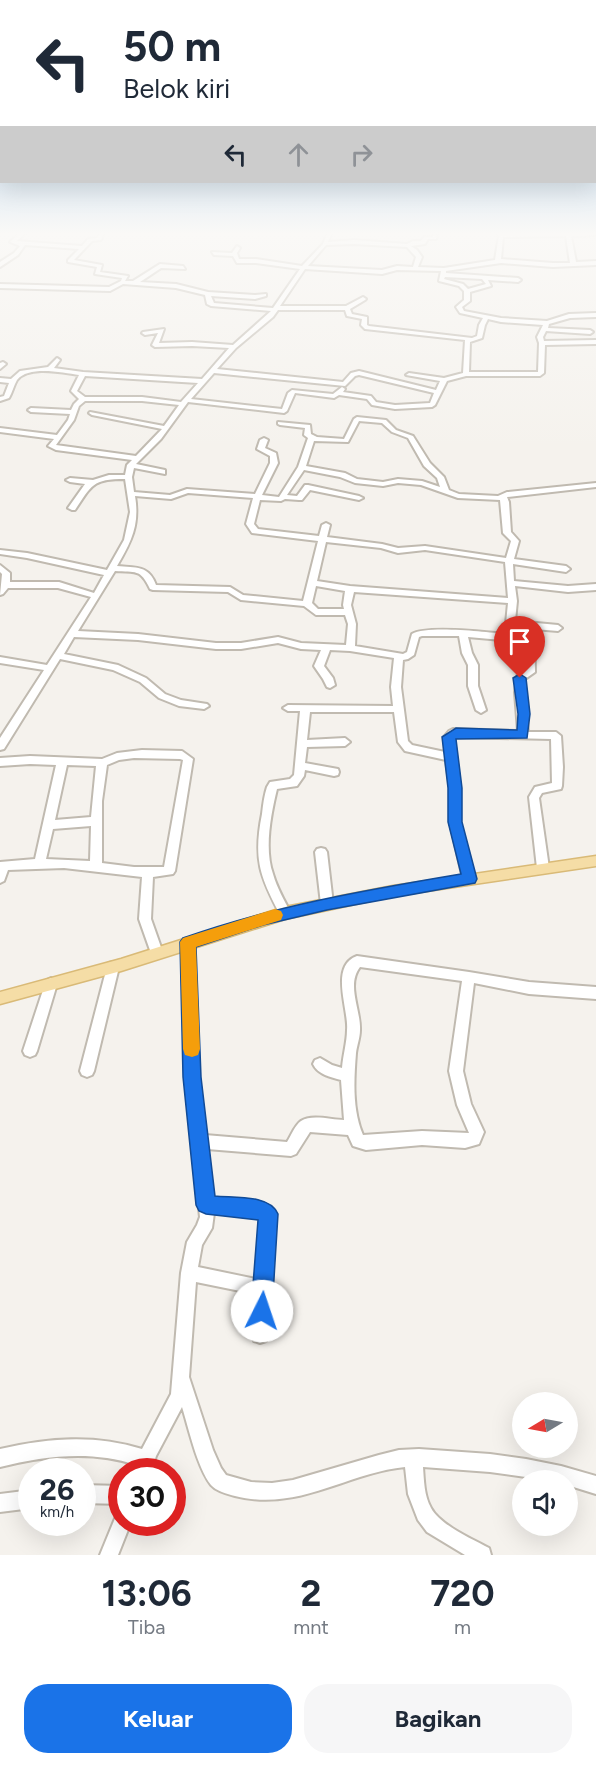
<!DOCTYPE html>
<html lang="id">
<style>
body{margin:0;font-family:Figtree,sans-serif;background:#f6f6f7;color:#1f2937;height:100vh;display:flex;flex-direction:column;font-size:22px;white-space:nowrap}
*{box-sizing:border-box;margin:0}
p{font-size:20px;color:#747a83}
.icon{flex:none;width:33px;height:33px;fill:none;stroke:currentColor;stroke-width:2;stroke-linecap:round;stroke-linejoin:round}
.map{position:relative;height:1555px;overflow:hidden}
.drawer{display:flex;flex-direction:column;background:#fff;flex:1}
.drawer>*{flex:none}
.guide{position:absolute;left:0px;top:0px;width:597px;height:183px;box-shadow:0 6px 24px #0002;background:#fff;color:#1f2937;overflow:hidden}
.needle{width:39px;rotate:260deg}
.fabs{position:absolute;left:512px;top:1392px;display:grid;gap:12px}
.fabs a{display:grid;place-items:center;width:66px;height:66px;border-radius:50%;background:#fff;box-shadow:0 6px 24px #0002;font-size:30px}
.speed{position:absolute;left:18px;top:1458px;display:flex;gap:12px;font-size:30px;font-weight:700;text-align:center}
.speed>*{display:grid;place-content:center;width:78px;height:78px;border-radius:50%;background:#fff;box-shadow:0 6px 24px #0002;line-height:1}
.speed small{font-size:15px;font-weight:400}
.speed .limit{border:9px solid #d22;background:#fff;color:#111}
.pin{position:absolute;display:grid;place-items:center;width:51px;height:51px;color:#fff;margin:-62px -26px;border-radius:50% 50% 50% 0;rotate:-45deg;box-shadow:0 0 6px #0007}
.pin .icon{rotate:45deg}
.me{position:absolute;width:66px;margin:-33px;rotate:4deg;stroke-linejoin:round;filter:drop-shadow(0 0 4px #0008)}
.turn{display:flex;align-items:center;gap:21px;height:126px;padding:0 24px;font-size:27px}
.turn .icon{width:78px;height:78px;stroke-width:2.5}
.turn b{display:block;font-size:42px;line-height:51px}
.lanes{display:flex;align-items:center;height:57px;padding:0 24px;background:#0003;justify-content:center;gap:30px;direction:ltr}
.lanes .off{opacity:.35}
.eta{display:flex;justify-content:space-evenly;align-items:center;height:102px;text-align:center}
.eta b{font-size:36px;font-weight:700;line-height:42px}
.primary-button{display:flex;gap:12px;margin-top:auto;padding:12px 24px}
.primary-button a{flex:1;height:69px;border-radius:24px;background:#1a73e8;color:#fff;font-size:24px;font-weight:700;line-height:69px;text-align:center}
.primary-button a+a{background:#f6f6f7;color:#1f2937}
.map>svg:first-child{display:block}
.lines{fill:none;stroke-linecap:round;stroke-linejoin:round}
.minor-casing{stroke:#c0bab0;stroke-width:4}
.major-casing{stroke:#d9ba77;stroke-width:3}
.minor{fill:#fff;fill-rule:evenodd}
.major{fill:#f5dda6;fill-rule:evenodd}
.route{fill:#1a73e8;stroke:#114b97;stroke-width:1.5}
.slow{fill:#f59e0b}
</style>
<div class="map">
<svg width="596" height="1555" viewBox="0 0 596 1555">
<rect width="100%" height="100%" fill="#f5f2ed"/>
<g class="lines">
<defs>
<path id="minor" d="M21,232H26L17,241L82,246L88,239L97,238L100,233H104L101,240L92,241L74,260L102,265L100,272L128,276L125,281H133L160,264L183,266L185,269L161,268L140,282L176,284L208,292L255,295L266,294V296L255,299L211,296L214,303L273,308L300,269L256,263H237L233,256L214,255L212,252L232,253L237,246L240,248L237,253L239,259H256L302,266L323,244L328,232H332L328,242L354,240L407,244L413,241H421L424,237H432L435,234L437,235L436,239H428L425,244L411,246L417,250L422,257L418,267L444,268L495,260L499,235L495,232H500L506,234L566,233V232L596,233V235L571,236L576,262L596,261V265L553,267L501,263L446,271V273L518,278L521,280L518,282L488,280L491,286L470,292V301L462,307L464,311L501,318L547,321L569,314L596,313V317L570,318L549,324L548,328L590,330L593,332L590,334L546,331L543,337L544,341L596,340V344L545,345L544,373L540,376H466L447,381L435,405L432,407L395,409L372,405L367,399L339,395L334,398L295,393L287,411L284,413L188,402L161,439L136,464L165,470V474L134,468L132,477L134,492L170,495L187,489L255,494L270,463V456L257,449L260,440L264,438L268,440L265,448L276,453L278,463L262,495L279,497L298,467L308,438L304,435L305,428L280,425L278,424V422L310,425L311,434L317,437L344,439L354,419L357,417L386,420L396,430L413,436L430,463L444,477L449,490L459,494L498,496L507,492L596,483V487L507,497L509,502L511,532L519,541L514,559L566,566L570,569L566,572L513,564L514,581L568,586L596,584V590L568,592L515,586L517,601L515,621L558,625L562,628L558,631L534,629L535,672L525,679L524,685L528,732H556L561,736L563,767L562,786L561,789L542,793L539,798L549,868L547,871L543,873L539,871L537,868L529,797L535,787L552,783L551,739L455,737L454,738L460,788V822L475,879L473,882L469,884L465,882L463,879L450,822V788L446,760L405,751L398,742L394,712H310L307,740L345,738L350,742L345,746L307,747L305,763L338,769L339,772L338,775L334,776L305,770L304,776L297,786L277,789C271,814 264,849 273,874C277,888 284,900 291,913L289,916L285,918L281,916C260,877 253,859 262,814C263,805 264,796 267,787L270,782L290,779L294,775L300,711H288L283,708L288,705L393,706L391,687L394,658L350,651L330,650L324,666L333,678L335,685L330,688L327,687L323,679L314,666L321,650L301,649L278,643L241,649H216L138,640L74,637L64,654L118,665L146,678L165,694L181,700L207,704L209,706L204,709L179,706L159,698L140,682L113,670L60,659L4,749L0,750V738L44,670L0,663V657L47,665L91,597L58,588H8L3,594L0,595L2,574L0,572V565L10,573V582H59L94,593L104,575L27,558L0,554V550L27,553L107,570L124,540L130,512L125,479C92,479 92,485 75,510H72L68,508L85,484L70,482L66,480L70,478L93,480L109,475H125L127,465L132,460L56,450L48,446L54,439L0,432V428L57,435L68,420L70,414L31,412L28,410L31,408L71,410L74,404L79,399L71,391L79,375C63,373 29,365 17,380C14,385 12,393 9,398L0,401V397L4,396L9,383L0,382V378L11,379L20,371L48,367L57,358L60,360L54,368L83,372L202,379L229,348L192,346L155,347L152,345L158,333L145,335L142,333L143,332L164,329L159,343L192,342L233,345L271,311L211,306L207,304L205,295L176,288L123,284L110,291L0,288V284L109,287L121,281L122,278L95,274L97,267L68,262V260L79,249L25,245L18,255L0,267V262L14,253L20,246L10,242ZM566,236L570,263H553L501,259L503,237ZM354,244L407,247L416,257L413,267L397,266L382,270L308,266L326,245ZM305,269L382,274L397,270L441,271L439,281L459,286L464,291V300L456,307L460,313L483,318L479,325L477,336L472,338L369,326L367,325V317L352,314L350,309L365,300L366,299L363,297L346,306H280ZM445,277L482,279L486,284L468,289L463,284L444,279ZM278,310H345L347,316L362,319L361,325L365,329L465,340L463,373L444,378L409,373L406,375L440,381L436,390L359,371L351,373L343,382L217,369L236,348L273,317ZM488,319L501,322L543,325L537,337L539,343L538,372H469L470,342L482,338L485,325ZM214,373L345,386L355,376L359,375L434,393L430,403L395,405L376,402L371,396L343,392L345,389L342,387L333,394L292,390L288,393L282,409L191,399ZM85,376L198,383L181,402L142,397H85L77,391ZM85,401H142L179,405L164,426L90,412L89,413L92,415L162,429L136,456L56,445L74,420L79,406ZM359,421L382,423L392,432L408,438L424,466L437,478L440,487L422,481L398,479L383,482L357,479L345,473L306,466L314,441L348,442ZM304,470L340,477L355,483L383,486L398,483L421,485L458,498L500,500L503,533L511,541L506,558L425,546L398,548L382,544L327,537L330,525L326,523L322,525L319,536L258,529L254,524L260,500L281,501L285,499L299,500H302L310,490L359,500L363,498L359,496L308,485H305L297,496L287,495ZM188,493L253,498L246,524L252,533L318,541L303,601L243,595L230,587L156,585C149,565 136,568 117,566C131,542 140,525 135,496L171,499ZM326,542L381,548L398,553L425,550L505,562L508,598L350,586L317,581ZM115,571C136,573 140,568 150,589L153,590L228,592L241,600L304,606L316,615H345L348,624L346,645L301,643L278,637L241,643H216L138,634L78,631ZM316,586L345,591L343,605L344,609H318L312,603ZM354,592L508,603L505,634C486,632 427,625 412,634L407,652L403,654L355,646L356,624L351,605ZM515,626L525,628V637L514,635ZM422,636H459L462,653L468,665V686L476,710L481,713L486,710L478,686V665L472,653L468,637L525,642V671L517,676L515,692L518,731L453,729L449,731L444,737L445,752L412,745L408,741L401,687L403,660L408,659L414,655L419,637Z
M0,363L3,362L6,364L0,369Z
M142,750L182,751L193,759L175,871L173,874L153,877L151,919L163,953L161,957L157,958L153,957L151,953L139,919L142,877L64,868L8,870L4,881L0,883V862L35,859L56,765L30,764L0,766V758L30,756L102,759L117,753ZM134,758L180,759L183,760L164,867H134L102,863V801L107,765L119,760ZM67,765L96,766L91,817L55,820ZM91,826L90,861L46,859L53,829Z
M321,848L325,849L327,852L333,904L331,907L327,909L323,907L321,904L315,852L317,849Z
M188,938L192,939L194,943L199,1077L205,1135L287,1142C291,1136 295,1125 301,1121C312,1114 332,1120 344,1120L341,1080C331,1077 318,1075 313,1064L315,1060L320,1058L332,1065L342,1068C343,1055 347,1042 347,1030C349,1010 329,966 357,956L469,972L529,982L596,987V999L529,994L474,983L463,1071L471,1104L484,1132L479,1144L465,1148L422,1145L366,1150L353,1146L348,1135L310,1132L296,1154L291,1156L207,1149L212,1198L265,1204L273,1209L275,1214L268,1335L266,1341L260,1343L254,1341L252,1335L255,1294L196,1282L189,1377L213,1450L221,1468L226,1475L251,1482L272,1483L293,1480L379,1455L399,1450L419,1449L490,1454L526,1459L561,1466L596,1476V1494L567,1485V1480H547L490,1472L423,1467C424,1480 424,1496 431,1508C440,1525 472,1539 489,1548L491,1555H465L427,1532L418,1520L408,1494L405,1467C346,1473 298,1512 235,1496C227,1494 216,1491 211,1485C197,1467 189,1429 182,1407L156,1456L151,1472H133L136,1465C91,1450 45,1456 0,1467V1449C48,1438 94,1434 142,1449L171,1394L181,1273L187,1242L197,1225L200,1217L185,1077L182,943L184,939ZM360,967L462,981L449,1071L457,1105L469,1133L422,1131L363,1135C352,1110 354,1079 356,1053C357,1045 360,1038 360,1030C361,1010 346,985 360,967ZM214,1213L260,1218L256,1279L198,1267L202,1245L212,1228Z
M113,962L117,963L119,967L94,1071L92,1075L87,1077L82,1075L80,1071L107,967L109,963Z
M51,978L55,980L57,984L37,1051L35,1055L30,1057L25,1055L23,1051L45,984L47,980Z
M82,1485L122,1486V1504L82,1503Z
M32,1490V1508L0,1512V1494Z
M122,1513V1522H131L118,1555H100L116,1516Z"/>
<path id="major" d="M596,856V866L393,896L285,919L121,971L0,1004V992L121,959L285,907L393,886Z"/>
</defs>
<use href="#minor" class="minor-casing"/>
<use href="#major" class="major-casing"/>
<use href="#minor" class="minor"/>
<use href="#major" class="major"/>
</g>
<linearGradient id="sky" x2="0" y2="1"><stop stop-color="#91c0e9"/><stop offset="0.52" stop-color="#faf9f7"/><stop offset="1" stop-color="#faf9f7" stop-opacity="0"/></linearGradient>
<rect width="596" height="449" fill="url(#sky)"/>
<path class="route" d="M520,674L526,678L530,714L527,738L456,739L462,788V822L477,879L475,883L327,910L263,925L196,947L201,1077L215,1196C233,1198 270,1194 278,1214L272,1311L269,1319L262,1322L254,1319L251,1311L258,1220L206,1214L199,1211L196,1205L183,1077L180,942L183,938C273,906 366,890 461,874L448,822V788L442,737L456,728L517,730L518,714L513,678Z"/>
<path class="slow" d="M275,909L281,911L283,915L281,920L196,947L200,1049L198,1055L192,1057L185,1055L183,1049L180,942L183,938Z"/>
</svg>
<div class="fabs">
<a><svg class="needle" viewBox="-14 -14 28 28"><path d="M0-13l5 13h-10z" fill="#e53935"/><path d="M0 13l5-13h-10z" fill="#747a83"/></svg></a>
<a><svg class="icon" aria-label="sound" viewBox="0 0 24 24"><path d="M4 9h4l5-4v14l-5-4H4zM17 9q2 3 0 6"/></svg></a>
</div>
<div class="speed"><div>26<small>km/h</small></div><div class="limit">30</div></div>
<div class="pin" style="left:520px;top:678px;background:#d93025"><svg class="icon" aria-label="arrive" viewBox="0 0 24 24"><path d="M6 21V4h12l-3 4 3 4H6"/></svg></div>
<svg class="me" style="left:262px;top:1311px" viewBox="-20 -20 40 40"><circle r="19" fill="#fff"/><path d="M0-13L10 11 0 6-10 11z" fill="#1a73e8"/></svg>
<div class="guide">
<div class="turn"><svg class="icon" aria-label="left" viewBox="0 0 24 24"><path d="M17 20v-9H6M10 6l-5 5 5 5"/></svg><div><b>50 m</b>Belok kiri</div></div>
<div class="lanes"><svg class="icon" aria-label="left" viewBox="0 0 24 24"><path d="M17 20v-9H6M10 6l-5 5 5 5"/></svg><svg class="icon off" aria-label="ahead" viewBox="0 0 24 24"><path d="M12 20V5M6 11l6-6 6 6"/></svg><svg class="icon off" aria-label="right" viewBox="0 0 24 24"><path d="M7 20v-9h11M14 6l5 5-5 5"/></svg></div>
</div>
</div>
<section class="drawer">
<div class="eta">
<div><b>13:06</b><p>Tiba</p></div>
<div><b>2</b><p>mnt</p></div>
<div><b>720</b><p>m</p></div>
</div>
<div class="primary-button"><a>Keluar</a><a>Bagikan</a></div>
</section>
